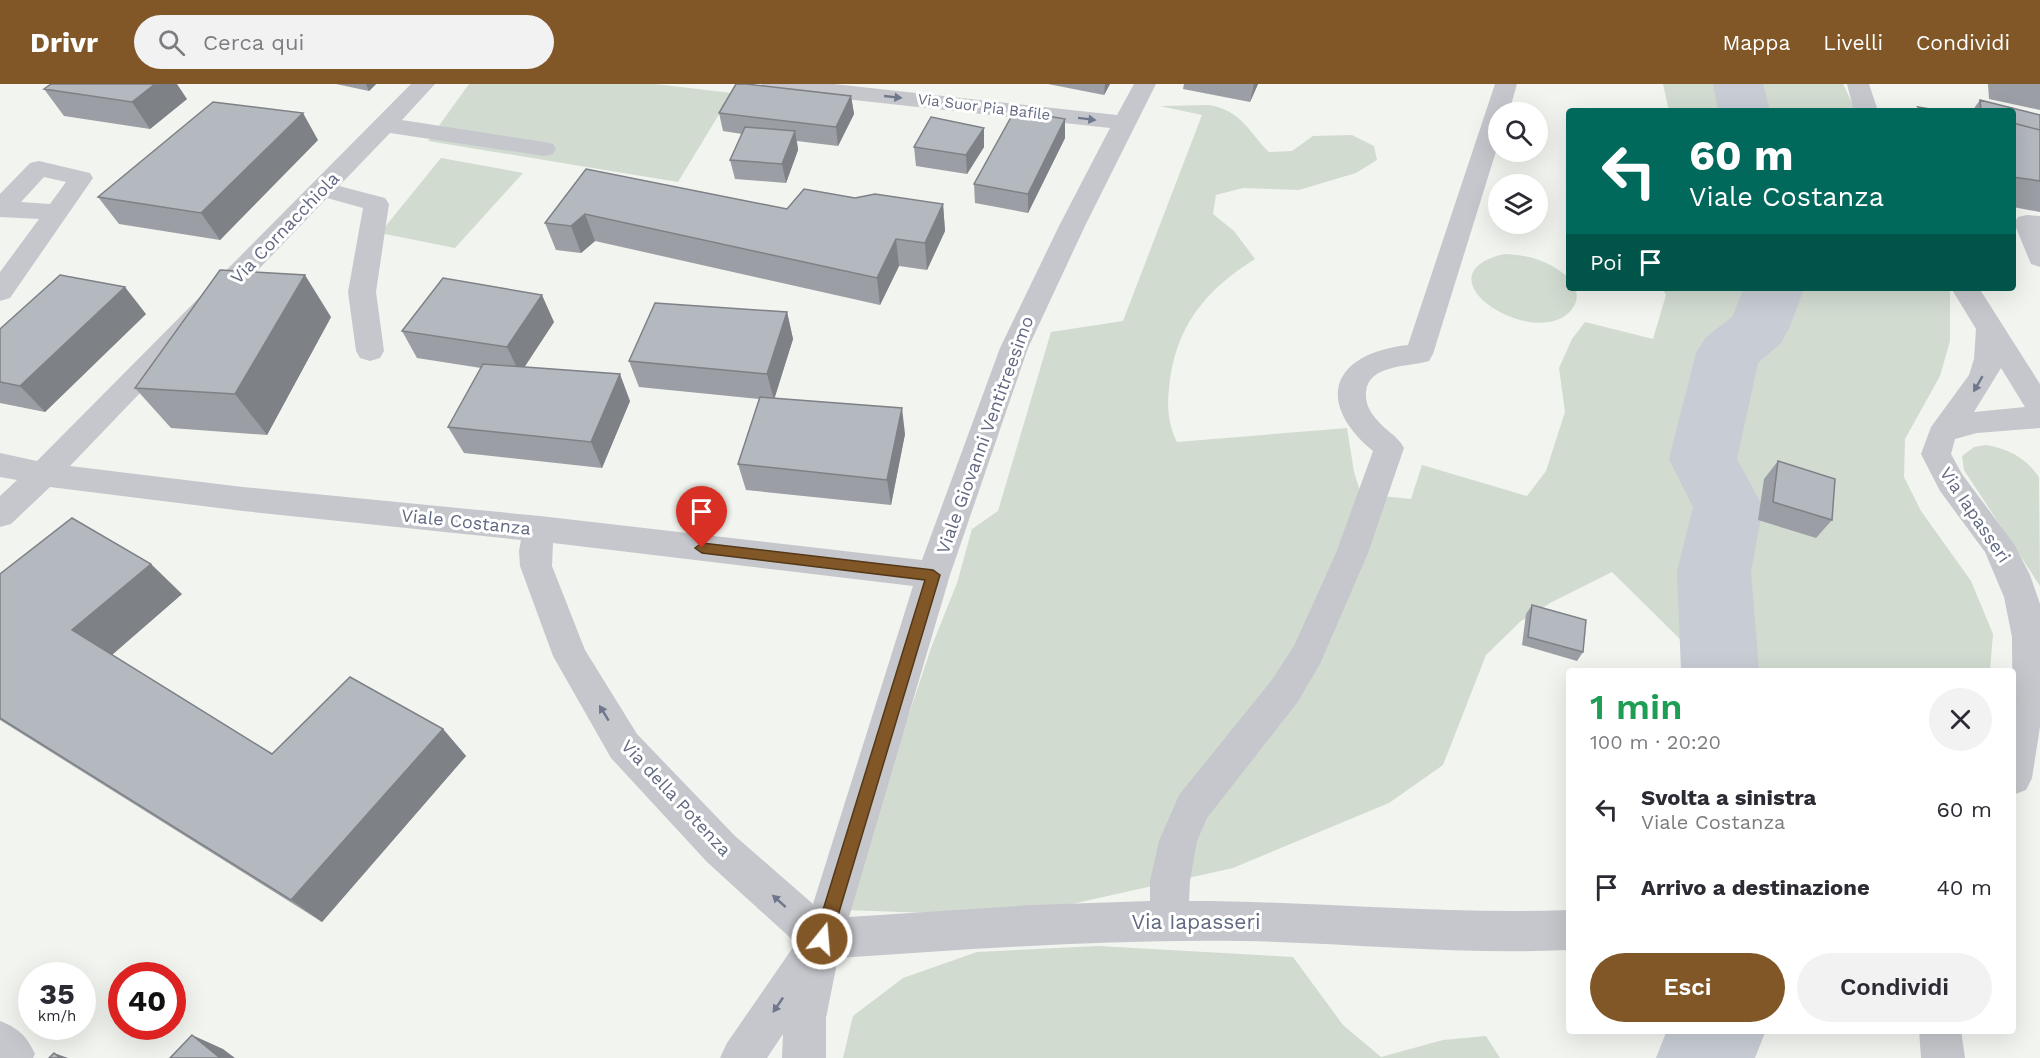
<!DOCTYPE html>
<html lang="it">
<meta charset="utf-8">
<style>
body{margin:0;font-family:"Work Sans",sans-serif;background:#f2f2f3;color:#2b2b33;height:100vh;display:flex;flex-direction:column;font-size:22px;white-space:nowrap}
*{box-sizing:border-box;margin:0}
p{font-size:20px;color:#7c7c81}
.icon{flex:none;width:33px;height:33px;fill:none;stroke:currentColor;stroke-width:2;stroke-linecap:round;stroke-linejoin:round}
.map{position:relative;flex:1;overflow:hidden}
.panel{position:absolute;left:1566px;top:584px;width:450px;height:366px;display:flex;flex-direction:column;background:#fff;border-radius:6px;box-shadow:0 6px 24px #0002}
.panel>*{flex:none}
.guide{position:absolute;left:1566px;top:24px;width:450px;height:183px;border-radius:6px;box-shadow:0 6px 24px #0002;background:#00695c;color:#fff;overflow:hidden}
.tools{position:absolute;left:1488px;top:18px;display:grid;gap:12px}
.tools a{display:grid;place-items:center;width:60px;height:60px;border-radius:50%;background:#fff;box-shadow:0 6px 24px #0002;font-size:30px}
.speed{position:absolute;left:18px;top:878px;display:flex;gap:12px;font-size:30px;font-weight:700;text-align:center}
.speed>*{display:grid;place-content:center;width:78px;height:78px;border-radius:50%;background:#fff;box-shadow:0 6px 24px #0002;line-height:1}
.speed small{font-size:15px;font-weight:400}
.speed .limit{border:9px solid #d22;background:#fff;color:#111}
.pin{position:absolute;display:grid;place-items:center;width:51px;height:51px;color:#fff;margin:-62px -26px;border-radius:50% 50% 50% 0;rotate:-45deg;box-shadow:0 0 6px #0007}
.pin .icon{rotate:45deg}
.me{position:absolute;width:66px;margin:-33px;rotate:17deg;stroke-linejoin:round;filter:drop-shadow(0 0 4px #0008)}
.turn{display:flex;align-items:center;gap:21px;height:126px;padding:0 24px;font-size:27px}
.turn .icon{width:78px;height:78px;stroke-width:2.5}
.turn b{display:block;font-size:42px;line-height:51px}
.then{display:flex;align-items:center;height:57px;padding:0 24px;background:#0003;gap:12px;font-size:22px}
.round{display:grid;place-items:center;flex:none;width:63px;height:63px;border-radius:32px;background:#f2f2f3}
.summary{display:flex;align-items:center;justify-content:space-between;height:102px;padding:0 24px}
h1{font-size:36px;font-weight:600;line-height:45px;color:#1e9e55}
.action{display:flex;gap:12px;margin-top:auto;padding:12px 24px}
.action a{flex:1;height:69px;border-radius:36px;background:#815727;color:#fff;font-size:24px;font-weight:600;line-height:69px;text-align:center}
.action a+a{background:#f2f2f3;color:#2b2b33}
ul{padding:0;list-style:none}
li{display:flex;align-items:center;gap:18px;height:78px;padding:0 24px}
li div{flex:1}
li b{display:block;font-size:22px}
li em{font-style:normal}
header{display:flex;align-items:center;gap:36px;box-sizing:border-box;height:84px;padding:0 30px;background:#815727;color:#fff}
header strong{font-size:28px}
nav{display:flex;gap:33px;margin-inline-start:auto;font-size:21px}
.search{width:420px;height:54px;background:#f2f2f3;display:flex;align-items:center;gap:15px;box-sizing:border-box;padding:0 21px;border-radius:33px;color:#7c7c81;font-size:22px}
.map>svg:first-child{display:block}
.green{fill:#d1dbd0}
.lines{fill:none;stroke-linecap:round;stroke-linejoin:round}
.river{fill:#c8ccd4;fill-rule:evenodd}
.minor{fill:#c6c7cc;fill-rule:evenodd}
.wall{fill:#9b9ea4}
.shaded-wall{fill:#7e8186}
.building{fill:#b4b8bf;stroke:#7e8186;stroke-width:1.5}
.oneway{fill:#70778d}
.route{fill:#815727;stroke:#543919;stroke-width:1.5}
.labels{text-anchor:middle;stroke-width:6;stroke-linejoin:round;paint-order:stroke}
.far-street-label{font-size:15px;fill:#616982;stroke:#fff}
.street-label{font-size:18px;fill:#616982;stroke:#fff}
.near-street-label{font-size:21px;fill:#616982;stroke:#fff}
</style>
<header>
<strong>Drivr</strong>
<div class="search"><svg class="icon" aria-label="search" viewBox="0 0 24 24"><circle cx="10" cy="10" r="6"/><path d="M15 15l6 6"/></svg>Cerca qui</div>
<nav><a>Mappa</a><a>Livelli</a><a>Condividi</a></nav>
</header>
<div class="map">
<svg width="2040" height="974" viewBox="0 0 2040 974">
<rect width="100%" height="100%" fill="#f2f4ef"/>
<path class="green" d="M469,0H655L732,9L678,98L428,57Z
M1663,0H1843L1856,27H1669Z
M1209,21C1242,27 1247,46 1269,68L1292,67L1313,52L1352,51L1374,62L1377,76L1356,89L1299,106L1243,104L1216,111L1213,130L1234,147L1255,175C1205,206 1175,243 1169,304C1167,322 1168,341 1177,358L1347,344L1354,388L1361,410L1411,415L1422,381L1527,412L1546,387L1565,328L1559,284L1572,255L1585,238L1653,255L1666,211L1662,204H1950V257L1940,292L1905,355L1904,393L1921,427L1971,497L1993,550L1990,586H1690L1686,561L1612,488L1550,519L1521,537L1486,571L1443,681L1389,719L1233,784L1018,832L844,826L931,564L957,499L972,445L998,427L1051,248L1123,237L1202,31L1160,22Z
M441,74L523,89L455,164L380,149Z
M1504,170C1530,171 1549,177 1569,194V204H1575C1578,212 1577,219 1572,225C1538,270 1413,192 1504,170Z
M1986,361C2009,365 2026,374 2039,393L2040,502L1964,386L1962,372L1974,363Z
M1098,862L1293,873L1343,941L1381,973L1443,956L1486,952L1500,974H843L853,932L903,894L977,868Z"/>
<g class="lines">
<path class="river" d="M1713,0H1763L1770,27H1718Z
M1744,204H1804L1789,245L1780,260L1758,279L1737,375L1763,423L1751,488L1759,586H1681L1677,488L1693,423L1669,375L1696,269L1706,253L1732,233Z
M1667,946H1766L1755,974H1656Z"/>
<path class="minor" d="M411,0H435L402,36L544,58L553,60L556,65L553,70L544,72L390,49L339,102L385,114L389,120L376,208L384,267L380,274L370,277L360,274L356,267L348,208L363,124L327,114L70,382L243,403L540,432L922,476L1000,264L1059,142L1110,44L772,7L764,5L761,0H834L1117,31L1134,0H1156L1085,142L1028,264L950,491L849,833L1032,821L1150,817V797L1159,757L1179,711L1271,597L1294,562L1336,469L1373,367C1313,317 1333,269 1408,261L1495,0H1517L1509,28H1498V61L1433,270L1429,277C1410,283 1368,280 1366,308C1365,320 1370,328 1378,337C1386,347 1398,352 1404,364L1368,469L1320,580L1297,619L1207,734L1197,757L1190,797L1189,817C1316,817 1442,831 1569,826V866C1460,871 1351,859 1242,857C1107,855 973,865 838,874L826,934V974H782L783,950L767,974H720L727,959L796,859L707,778L611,674L553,572L520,482L519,467L521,456L243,427L50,403L11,440L0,443V412L17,396L0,393V369L37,377ZM553,459L913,502L813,820L735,752L637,650L585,566L552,482Z
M1847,0H1869L1878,27H1854Z
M39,77L90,89L93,94L10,214L0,217V188L39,135L0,133V110L30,79ZM44,93L66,98L50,120L21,118Z
M2027,131L2040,132V183L2031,180L2014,139L2018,133Z
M1951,204H1979L2040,300V344L1977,349L1955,355L1951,370L1962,390L2014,460L2030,491L2040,520V643L2032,694L2026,706L2013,711L2012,553L2004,513L1985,468L1940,407L1921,370L1931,343L1969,291L1974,275L1976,245ZM2001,284L2025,323L1974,328Z
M0,937C18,944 27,952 35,970L33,974H0Z
M1919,946H1961L1965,974H1921Z"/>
</g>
<path class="wall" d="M336,0H376L369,7Z
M1048,0H1110L1104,11Z
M1184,0H1258L1250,18L1183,5Z
M1988,0H2040V26L1989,15Z
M44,5L187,15L150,45L64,32Z
M851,12L854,30L838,62L797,57L798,66L786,99L735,95L730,76L742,50L723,47L719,29Z
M1980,16L2040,31V128L2013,123V27H1972Z
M1065,35V54L1028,129L975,119L974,100Z
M984,44V63L967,90L916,82L914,63Z
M318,56L220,156L119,140L98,113Z
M586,85L787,125L855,114L943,120L945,147L927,186L899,182L880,221L595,157L581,169L556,166L545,139Z
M787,228L793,255L774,315L905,350L891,421L746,406L738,380L759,315L639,303L629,277Z
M146,230L45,328L0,319V245Z
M331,233L267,351L171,344L135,304Z
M554,238L524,283L630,317L602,384L464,369L448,343L481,284L417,274L402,247Z
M1778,377L1832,436L1816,454L1758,436L1764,395Z
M0,490L182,510L112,571L272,670L443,645L466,672L322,838L0,636Z
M1532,521L1583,568L1577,577L1522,561L1526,530Z"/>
<path class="shaded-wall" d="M148,0H177L187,15L150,45L132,18Z
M366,0H376L369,7Z
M1105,0H1110L1104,11Z
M1254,0H1258L1250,18Z
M851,12L854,30L838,62L836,43Z
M303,29L318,56L220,156L201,129Z
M1065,35V54L1028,129V110Z
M984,44V63L967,90L966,71Z
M795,47L798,66L786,99L782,80Z
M943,120L945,147L927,186L925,159Z
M585,130L595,157L581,169L571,142Z
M896,155L899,182L880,221L877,194Z
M305,191L331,233L267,351L235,310Z
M125,203L146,230L45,328L20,302Z
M542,211L554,238L520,290L507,263Z
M787,228L793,255L774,316L767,290Z
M620,290L630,317L602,384L591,358Z
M902,324L905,350L891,421L887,396Z
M151,480L182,510L107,575L72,546Z
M443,645L466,672L322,838L291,816Z
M192,951L223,965L235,974H220Z
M54,969L68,974H60Z"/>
<path class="building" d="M51,0H155L132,18L44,5Z
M736,0H746L851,12L836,43L719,29Z
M1980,16L2040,31V46L2013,39V27H1981Z
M213,18L303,29L201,129L98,113Z
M1918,23L1942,27H1922Z
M1015,26L1065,35L1028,110L974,100Z
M931,33L984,44L966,71L914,63Z
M2013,39L2040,46V97L2013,93Z
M745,43L795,47L782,80L730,76Z
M586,85L787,125L804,105L855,114L875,110L943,120L925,159L896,155L877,194L585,130L571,142L545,139Z
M220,186L305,191L235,310L135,304Z
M60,191L125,203L20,302L0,298V245Z
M443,194L542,211L507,263L402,247Z
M655,219L787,228L767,290L629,277Z
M483,280L620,290L591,358L448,343Z
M760,313L902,324L887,396L738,380Z
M1778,377L1835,395L1832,436L1773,418Z
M72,434L151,480L72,546L272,670L350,593L443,645L291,816L0,634V490Z
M1532,521L1586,536L1583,568L1528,553Z
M192,951L220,974H170Z
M54,969L60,974H49Z"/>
<defs><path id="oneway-solid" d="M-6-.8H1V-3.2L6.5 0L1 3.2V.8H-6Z" transform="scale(1.5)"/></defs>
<g class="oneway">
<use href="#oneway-solid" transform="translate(893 13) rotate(6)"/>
<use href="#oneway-solid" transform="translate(1087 35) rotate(7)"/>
<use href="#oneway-solid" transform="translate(1978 300) rotate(120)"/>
<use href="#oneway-solid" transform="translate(604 629) rotate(-121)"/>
<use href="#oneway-solid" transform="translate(779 817) rotate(-138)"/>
<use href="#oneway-solid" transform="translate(778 921) rotate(124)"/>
</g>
<path class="route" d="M702,459L933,486L940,491L831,855L828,861L822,864L816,861L814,855L925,496L702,469L695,464Z"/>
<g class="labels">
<g class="far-street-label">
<text transform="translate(984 23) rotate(7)" y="5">Via Suor Pia Bafile</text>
</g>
<g class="street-label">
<text transform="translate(285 144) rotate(-46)" y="6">Via Cornacchiola</text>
<text transform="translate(985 351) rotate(-70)" y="6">Viale Giovanni Ventitreesimo</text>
<text transform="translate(1975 431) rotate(56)" y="6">Via Iapasseri</text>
<text transform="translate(466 438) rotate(6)" y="6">Viale Costanza</text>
<text transform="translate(676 714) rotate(47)" y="6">Via della Potenza</text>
</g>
<g class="near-street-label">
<text x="1196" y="845">Via Iapasseri</text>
</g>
</g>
</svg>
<div class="tools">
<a><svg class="icon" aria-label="search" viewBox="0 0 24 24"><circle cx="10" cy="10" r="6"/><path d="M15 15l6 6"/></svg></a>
<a><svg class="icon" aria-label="layers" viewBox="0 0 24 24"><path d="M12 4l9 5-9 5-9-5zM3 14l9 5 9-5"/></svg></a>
</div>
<div class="speed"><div>35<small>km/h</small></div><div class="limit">40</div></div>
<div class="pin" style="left:702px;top:464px;background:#d93025"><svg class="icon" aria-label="arrive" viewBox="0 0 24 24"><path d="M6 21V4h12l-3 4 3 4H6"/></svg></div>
<svg class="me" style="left:822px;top:855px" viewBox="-20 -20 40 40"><circle r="17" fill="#815727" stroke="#fff" stroke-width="3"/><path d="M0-11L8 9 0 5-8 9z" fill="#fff"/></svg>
<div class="guide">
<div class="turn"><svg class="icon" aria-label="left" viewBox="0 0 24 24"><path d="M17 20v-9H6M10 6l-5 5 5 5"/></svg><div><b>60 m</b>Viale Costanza</div></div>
<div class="then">Poi<svg class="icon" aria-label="arrive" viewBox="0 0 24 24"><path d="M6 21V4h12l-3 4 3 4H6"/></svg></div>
</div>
<section class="panel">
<div class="summary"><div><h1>1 min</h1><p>100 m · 20:20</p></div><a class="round"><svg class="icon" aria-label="close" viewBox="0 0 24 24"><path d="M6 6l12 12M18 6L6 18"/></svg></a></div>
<ul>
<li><svg class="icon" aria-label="left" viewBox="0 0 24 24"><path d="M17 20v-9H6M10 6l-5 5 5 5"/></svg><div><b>Svolta a sinistra</b><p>Viale Costanza</p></div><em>60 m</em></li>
<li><svg class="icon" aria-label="arrive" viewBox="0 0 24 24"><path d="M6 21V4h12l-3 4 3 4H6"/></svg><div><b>Arrivo a destinazione</b></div><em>40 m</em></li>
</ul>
<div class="action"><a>Esci</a><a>Condividi</a></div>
</section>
</div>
